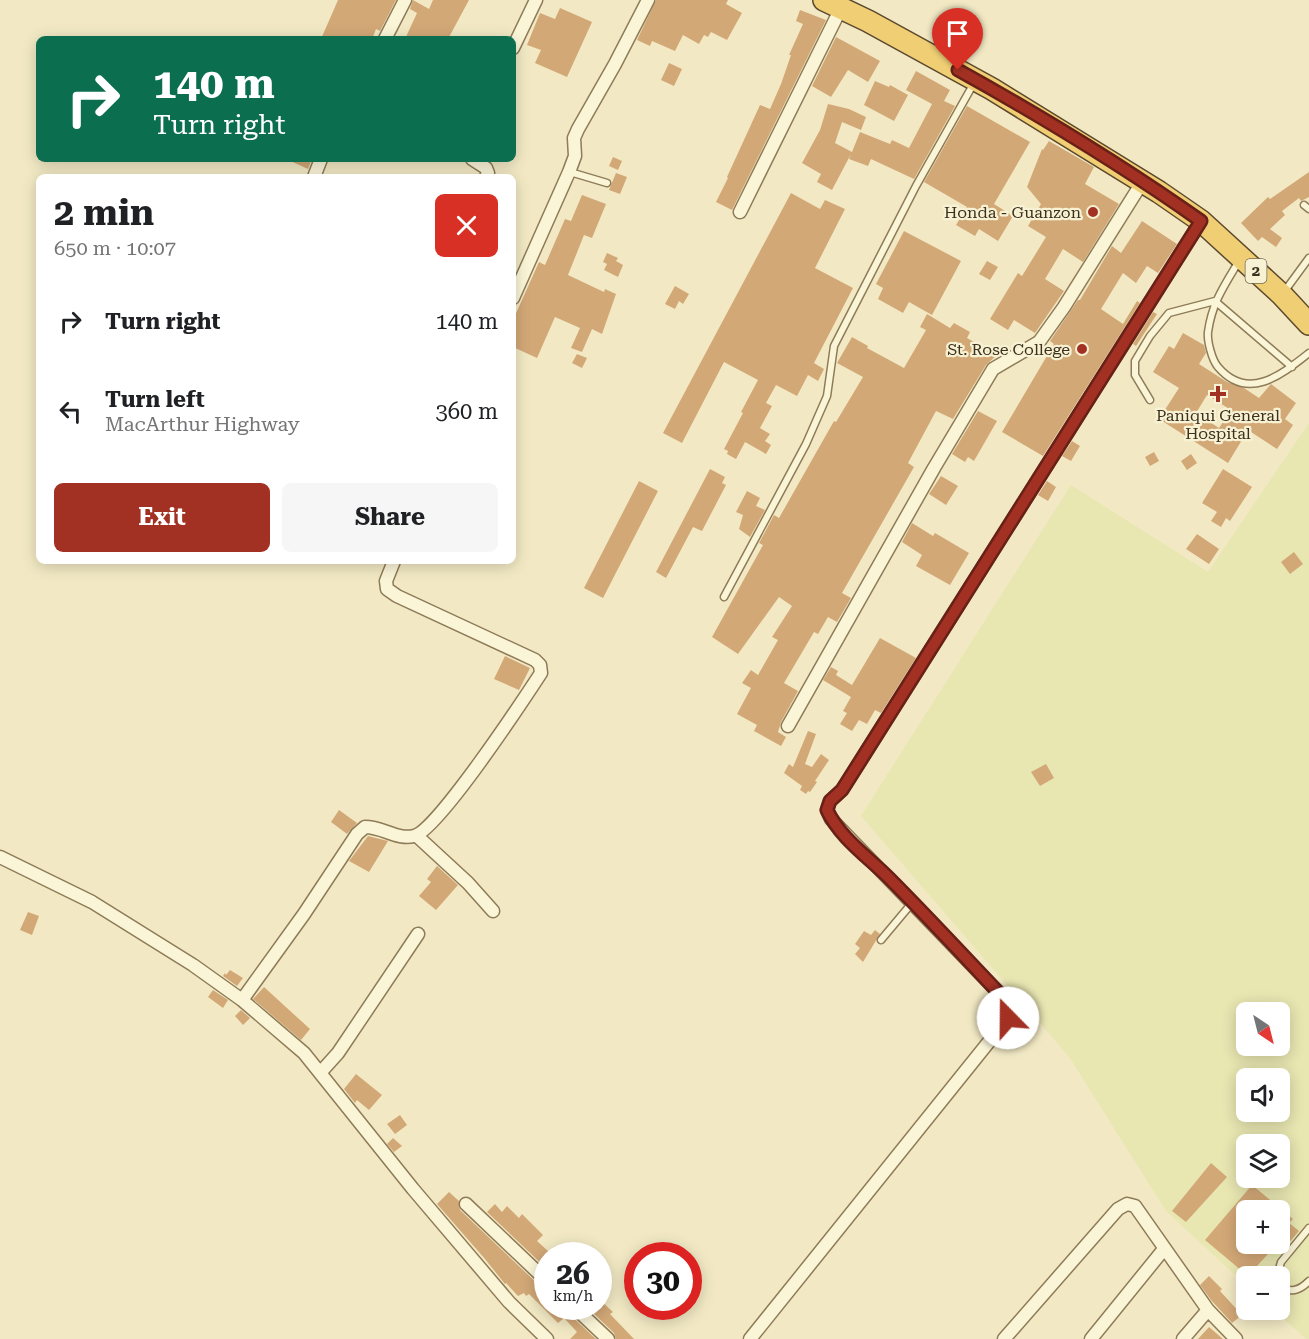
<!DOCTYPE html>
<meta charset="utf-8">
<style>
body{margin:0;font-family:"Roboto Serif",serif;background:#f6f6f6;color:#202124;height:100vh;display:flex;flex-direction:column;font-size:22px;white-space:nowrap}
*{box-sizing:border-box;margin:0}
p{font-size:20px;color:#757577}
.icon{flex:none;width:33px;height:33px;fill:none;stroke:currentColor;stroke-width:2;stroke-linecap:round;stroke-linejoin:round}
.map{position:relative;flex:1;overflow:hidden}
.sheet{position:absolute;left:36px;top:174px;width:480px;height:390px;display:flex;flex-direction:column;background:#fff;border-radius:9px;box-shadow:0 3px 15px #0003}
.sheet>*{flex:none}
.banner{position:absolute;left:36px;top:36px;width:480px;height:126px;border-radius:9px;box-shadow:0 3px 15px #0003;background:#0b6e4f;color:#fff;overflow:hidden}
.needle{width:39px;rotate:145deg}
.controls{position:absolute;left:1236px;top:1002px;display:grid;gap:12px}
.controls a{display:grid;place-items:center;width:54px;height:54px;border-radius:9px;background:#fff;box-shadow:0 3px 15px #0003;font-size:30px}
.speed{position:absolute;left:534px;top:1242px;display:flex;gap:12px;font-size:30px;font-weight:700;text-align:center}
.speed>*{display:grid;place-content:center;width:78px;height:78px;border-radius:50%;background:#fff;box-shadow:0 3px 15px #0003;line-height:1}
.speed small{font-size:15px;font-weight:400}
.speed .limit{border:9px solid #d22;background:#fff;color:#111}
.pin{position:absolute;display:grid;place-items:center;width:51px;height:51px;color:#fff;margin:-62px -26px;border-radius:50% 50% 50% 0;rotate:-45deg;box-shadow:0 0 6px #0007}
.pin .icon{rotate:45deg}
.me{position:absolute;width:66px;margin:-33px;rotate:338deg;stroke-linejoin:round;filter:drop-shadow(0 0 4px #0008)}
.turn{display:flex;align-items:center;gap:21px;height:126px;padding:0 18px;font-size:27px}
.turn .icon{width:78px;height:78px;stroke-width:2.5}
.turn b{display:block;font-size:42px;line-height:51px}
.round{display:grid;place-items:center;flex:none;width:63px;height:63px;border-radius:9px;background:#f6f6f6}
.head{display:flex;align-items:center;justify-content:space-between;height:102px;padding:0 18px}
h1{font-size:36px;font-weight:700;line-height:45px}
.button{display:flex;gap:12px;margin-top:auto;padding:12px 18px}
.button a{flex:1;height:69px;border-radius:9px;background:#a23123;color:#fff;font-size:24px;font-weight:700;line-height:69px;text-align:center}
.button a+a{background:#f6f6f6;color:#202124}
ul{padding:0;list-style:none}
li{display:flex;align-items:center;gap:18px;height:90px;padding:0 18px}
li div{flex:1}
li b{display:block;font-size:22px}
li em{font-style:normal}
.map>svg:first-child{display:block}
.farmland{fill:#e8e6b1;fill-rule:evenodd}
.building{fill:#d3a877;fill-rule:evenodd}
.lines{fill:none;stroke-linecap:round;stroke-linejoin:round}
.service-casing{stroke:#8e7b58;stroke-width:9}
.minor-casing{stroke:#8e7b58;stroke-width:15}
.trunk-casing{stroke:#5c482d;stroke-width:24}
.service{stroke:#fbf5d8;stroke-width:6}
.minor{stroke:#fbf5d8;stroke-width:12}
.trunk{stroke:#efce74;stroke-width:21}
.route-casing{stroke:#692017;stroke-width:15}
.route{stroke:#a23123;stroke-width:10}
.poi-dot{fill:#a23123;stroke:#f8f2d4;stroke-width:2}
.labels{text-anchor:middle;stroke-width:4.5;stroke-linejoin:round;paint-order:stroke}
.shield{fill:#f8f2d4;stroke:#756b55;stroke-width:1.5}
.shield-label{font-size:15px;font-weight:bold;fill:#3d311e}
.poi-label{font-size:16px;fill:#3d311e;stroke:#f8f2d4;text-anchor:end}
</style>
<div class="map">
<svg width="1309" height="1339" viewBox="0 0 1309 1339">
<rect width="100%" height="100%" fill="#f2e9c4"/>
<path class="farmland" d="M1309,423V1339H1306L1274,1310H1280V1276H1246V1285L1166,1211L1070,1058L861,816L1071,485L1208,572ZM1246,1012H1280V1046H1246ZM1246,1078H1280V1112H1246ZM1246,1144H1280V1178H1246ZM1246,1210H1280V1244H1246Z"/>
<path class="building" d="M338,0H396L380,31L376,29L372,39H321Z
M413,0L429,9L433,0H469L448,39H405L417,13L410,9Z
M656,0H728L726,4L742,13L727,40L711,32L708,37L704,35L699,44L683,35L675,51L652,41L650,46L637,40Z
M560,8L592,22L567,77L535,63L541,50L527,45L540,13L555,19Z
M800,10L826,20L732,210L716,202L728,178L727,177L760,105L770,109L781,84L791,55H789L803,24L796,21Z
M836,37L880,61L868,82L848,70L831,97L812,86Z
M669,63L682,69L674,86L661,80Z
M916,71L950,90L944,101L955,106L914,179L871,159L868,166L849,159L851,154L832,190L817,182L821,174L802,163L820,130L828,104L849,109L866,117L861,130L842,122L835,143L852,152L860,132L890,144L892,140L909,148L932,104L906,90Z
M875,81L889,87L890,85L908,95L894,121L864,105Z
M967,106L1030,142L994,204L1013,216L998,241L979,229L975,236L956,225L967,207L924,182Z
M1049,141L1094,167L1085,184L1119,204L1083,262L1063,249L1045,279L1064,291L1035,333L1014,320L1008,330L990,319L1018,273L1022,276L1046,237L1028,226L1041,204L1027,187L1042,149L1043,150Z
M613,157L622,161L618,170L609,166Z
M286,159H312L308,169Z
M1309,172V197L1301,201L1299,198L1282,211L1285,215L1270,229L1282,238L1276,247L1262,237L1258,241L1241,223L1268,197L1270,199Z
M616,173L627,177L620,194L609,190Z
M791,193L820,209L825,200L845,209L815,268L853,288L814,363L824,369L818,381L808,375L797,396L776,385L766,403L772,406L760,428L770,434L765,441L771,445L766,454L745,442L736,459L727,454L728,451L724,449L743,413L741,412L758,380L724,362L682,443L663,433Z
M582,195L606,204L592,238L584,235L568,275L604,292L605,289L616,294L602,334L592,329L582,352L571,348L580,328L555,317L537,358L513,347V320L539,262L545,265L565,219L571,221Z
M1142,221L1177,244L1158,273L1147,266L1136,283L1123,273L1101,309L1123,324L1137,301L1140,303L1043,456L1002,432L1054,344L1050,341L1078,300H1080L1112,246L1121,253Z
M904,231L961,261L932,315L909,302L903,313L878,299L883,288L876,284Z
M607,253L618,258L616,261L623,265L618,277L604,270L607,264L603,262Z
M987,261L998,267L990,280L979,274Z
M675,286L689,294L683,304L679,301L675,309L665,304Z
M1153,312L1157,314L1136,346L1133,344Z
M927,314L950,328L954,323L970,332L967,338L997,355L986,365L953,419L936,411L908,463L914,467L842,593L851,598L837,622L828,617L818,634L814,632L784,683L798,691L781,722L778,732L786,737L781,746L754,731L757,725L737,714L751,688L742,683L751,670L758,675L778,640L772,637L792,606L779,597L738,654L712,637L763,545L759,543L774,515L779,518L834,421L836,422L863,377L837,363L852,337L868,346L867,348L904,368L926,330L920,327Z
M1183,333L1204,345L1206,353L1199,364L1227,382L1244,388L1259,398L1271,384L1296,403L1285,419L1293,425L1277,449L1248,430L1228,463L1159,419L1179,388L1153,372L1169,346L1174,349ZM1207,395L1231,410L1219,428L1196,413Z
M577,354L587,358L582,368L572,363Z
M978,411L997,421L974,461L968,457L965,462L952,454Z
M1072,441L1080,446L1071,461L1062,456Z
M1154,452L1159,461L1150,466L1145,457Z
M1191,454L1197,463L1187,470L1181,461Z
M710,469L725,477L722,483L726,485L702,531L693,527L666,578L656,572Z
M1223,469L1252,487L1230,521L1226,518L1221,527L1211,521L1217,512L1202,503Z
M941,476L958,486L946,505L929,494Z
M639,481L658,491L603,598L584,588Z
M1047,481L1056,487L1048,501L1038,495Z
M747,491L760,498L756,506L765,510L750,537L739,529L743,515L736,512Z
M912,523L933,536L935,533L969,553L950,585L916,566L922,555L902,542Z
M1197,534L1219,549L1209,564L1186,549Z
M1294,552L1303,564L1290,574L1281,562Z
M880,638L916,658L881,713L875,710L867,724L859,720L852,731L840,724L847,713L843,711L851,697L823,680L831,667L838,671L836,675L852,685Z
M505,656L530,668L519,690L494,679Z
M808,731L816,734L805,764L812,767L821,754L829,760L815,781L817,782L810,792L808,791L806,794L800,790L802,786L784,773L789,764L793,767Z
M1046,764L1054,778L1040,786L1031,772Z
M339,810L357,823L347,834L331,822Z
M368,836L388,841L369,872L349,861Z
M437,866L458,885L436,910L419,896L431,882L427,879Z
M28,912L39,916L32,935L20,930Z
M875,930L880,934L863,962L855,954L860,948L855,944L864,931L871,935Z
M230,970L243,978L237,986L223,976L225,973L226,975Z
M264,987L310,1029L301,1040L253,999Z
M213,990L228,1000L223,1008L208,997Z
M241,1010L250,1018L243,1025L235,1016Z
M356,1074L382,1095L369,1110L357,1100L355,1103L344,1089Z
M400,1115L407,1125L395,1134L387,1124Z
M393,1138L402,1146L394,1152L387,1144Z
M1211,1163L1227,1177L1186,1222L1172,1211Z
M1252,1185L1293,1219L1289,1223L1299,1231L1280,1253V1210H1246V1244H1277L1248,1276L1205,1240Z
M449,1192L459,1201L460,1210L542,1288L548,1290V1306H565L567,1312L596,1339H570L577,1332L564,1318L558,1323L529,1294L526,1296L524,1293L518,1296L506,1283L505,1284L485,1259L437,1204Z
M495,1204L502,1212L507,1206L519,1218L522,1214L543,1235L537,1241L548,1251V1270L487,1212Z
M1209,1276L1222,1289L1220,1291L1242,1315L1232,1323L1211,1300L1200,1285Z
M598,1298L613,1312L610,1314L634,1339H616L614,1333L586,1306H598Z
M1209,1327L1223,1339H1198Z"/>
<g class="lines">
<defs>
<path id="service" d="M570,172L607,183
M1304,205L1309,209
M1239,261C1224,286 1212,303 1208,332C1207,341 1212,360 1218,367C1248,402 1281,375 1309,353
M1284,292L1309,258
M1150,400L1135,375V361L1150,336L1169,313L1215,301L1292,367
M724,597L806,444L827,396L834,346L916,186L974,83
M881,940L912,903
M1277,1276L1281,1262L1309,1228
M1280,1284C1289,1295 1300,1290 1309,1281"/>
<path id="minor" d="M385,39L405,0
M513,48L536,0
M472,159L486,168L488,173L486,177
M314,177L321,159
M740,212L841,8
M513,298L569,172L575,156L574,138L578,129L615,64L648,0
M788,726L934,468L993,369L1039,342L1064,307L1143,181
M417,836L468,883L493,911
M0,857L92,902L193,965L242,1000L304,1053L413,1189L509,1302L547,1339
M242,1000L304,914L357,834L365,827C383,827 397,840 414,836C437,831 524,699 541,673L540,665L535,660L397,596L387,589L386,581L394,561
M320,1073L338,1053L418,934
M466,1204L548,1282
M573,1306L608,1339
M750,1339L1008,1018L1007,1004L998,992L831,819L827,810L830,801L842,790L1201,221
M1004,1339L1118,1209L1127,1204L1135,1206L1208,1310L1236,1339
M1091,1339L1164,1249
M1183,1339L1208,1310"/>
<path id="trunk" d="M824,0L868,21L992,89L1159,192L1201,221L1282,295L1309,324"/>
</defs>
<use href="#service" class="service-casing"/>
<use href="#minor" class="minor-casing"/>
<use href="#trunk" class="trunk-casing"/>
<use href="#service" class="service"/>
<use href="#minor" class="minor"/>
<use href="#trunk" class="trunk"/>
</g>
<g class="lines">
<defs>
<path id="route" d="M958,70C1041,116 1123,166 1201,221L842,790L830,801L827,810C840,838 868,857 889,878C926,915 962,954 998,992L1006,1004L1008,1018"/>
</defs>
<use href="#route" class="route-casing"/>
<use href="#route" class="route"/>
</g>
<g class="poi-dot">
<circle cx="1093" cy="212" r="6"/>
<circle cx="1082" cy="349" r="6"/>
<path d="M1215 385h6v6h6v6h-6v6h-6v-6h-6v-6h6z"/>
</g>
<g class="labels">
<rect class="shield" x="1245.5" y="259" width="21" height="24" rx="4.5"/>
<g class="shield-label">
<text x="1256" y="276">2</text>
</g>
<g class="poi-label">
<text x="1081" y="218">Honda - Guanzon</text>
<text x="1070" y="355">St. Rose College</text>
<text x="1218" y="421" text-anchor="middle">Paniqui General<tspan x="1218" dy="18">Hospital</tspan></text>
</g>
</g>
</svg>
<div class="controls">
<a><svg class="needle" viewBox="-14 -14 28 28"><path d="M0-13l5 13h-10z" fill="#e53935"/><path d="M0 13l5-13h-10z" fill="#757577"/></svg></a>
<a><svg class="icon" aria-label="sound" viewBox="0 0 24 24"><path d="M4 9h4l5-4v14l-5-4H4zM17 9q2 3 0 6"/></svg></a>
<a><svg class="icon" aria-label="layers" viewBox="0 0 24 24"><path d="M12 4l9 5-9 5-9-5zM3 14l9 5 9-5"/></svg></a>
<a>+</a>
<a>−</a>
</div>
<div class="speed"><div>26<small>km/h</small></div><div class="limit">30</div></div>
<div class="pin" style="left:958px;top:70px;background:#d93025"><svg class="icon" aria-label="arrive" viewBox="0 0 24 24"><path d="M6 21V4h12l-3 4 3 4H6"/></svg></div>
<svg class="me" style="left:1008px;top:1018px" viewBox="-20 -20 40 40"><circle r="19" fill="#fff"/><path d="M0-13L10 11 0 6-10 11z" fill="#a23123"/></svg>
<div class="banner">
<div class="turn"><svg class="icon" aria-label="right" viewBox="0 0 24 24"><path d="M7 20v-9h11M14 6l5 5-5 5"/></svg><div><b>140 m</b>Turn right</div></div>
</div>
<section class="sheet">
<div class="head"><div><h1>2 min</h1><p>650 m · 10:07</p></div><a class="round" style="background:#d93025;color:#fff"><svg class="icon" aria-label="close" viewBox="0 0 24 24"><path d="M6 6l12 12M18 6L6 18"/></svg></a></div>
<ul>
<li><svg class="icon" aria-label="right" viewBox="0 0 24 24"><path d="M7 20v-9h11M14 6l5 5-5 5"/></svg><div><b>Turn right</b></div><em>140 m</em></li>
<li><svg class="icon" aria-label="left" viewBox="0 0 24 24"><path d="M17 20v-9H6M10 6l-5 5 5 5"/></svg><div><b>Turn left</b><p>MacArthur Highway</p></div><em>360 m</em></li>
</ul>
<div class="button"><a>Exit</a><a>Share</a></div>
</section>
</div>
